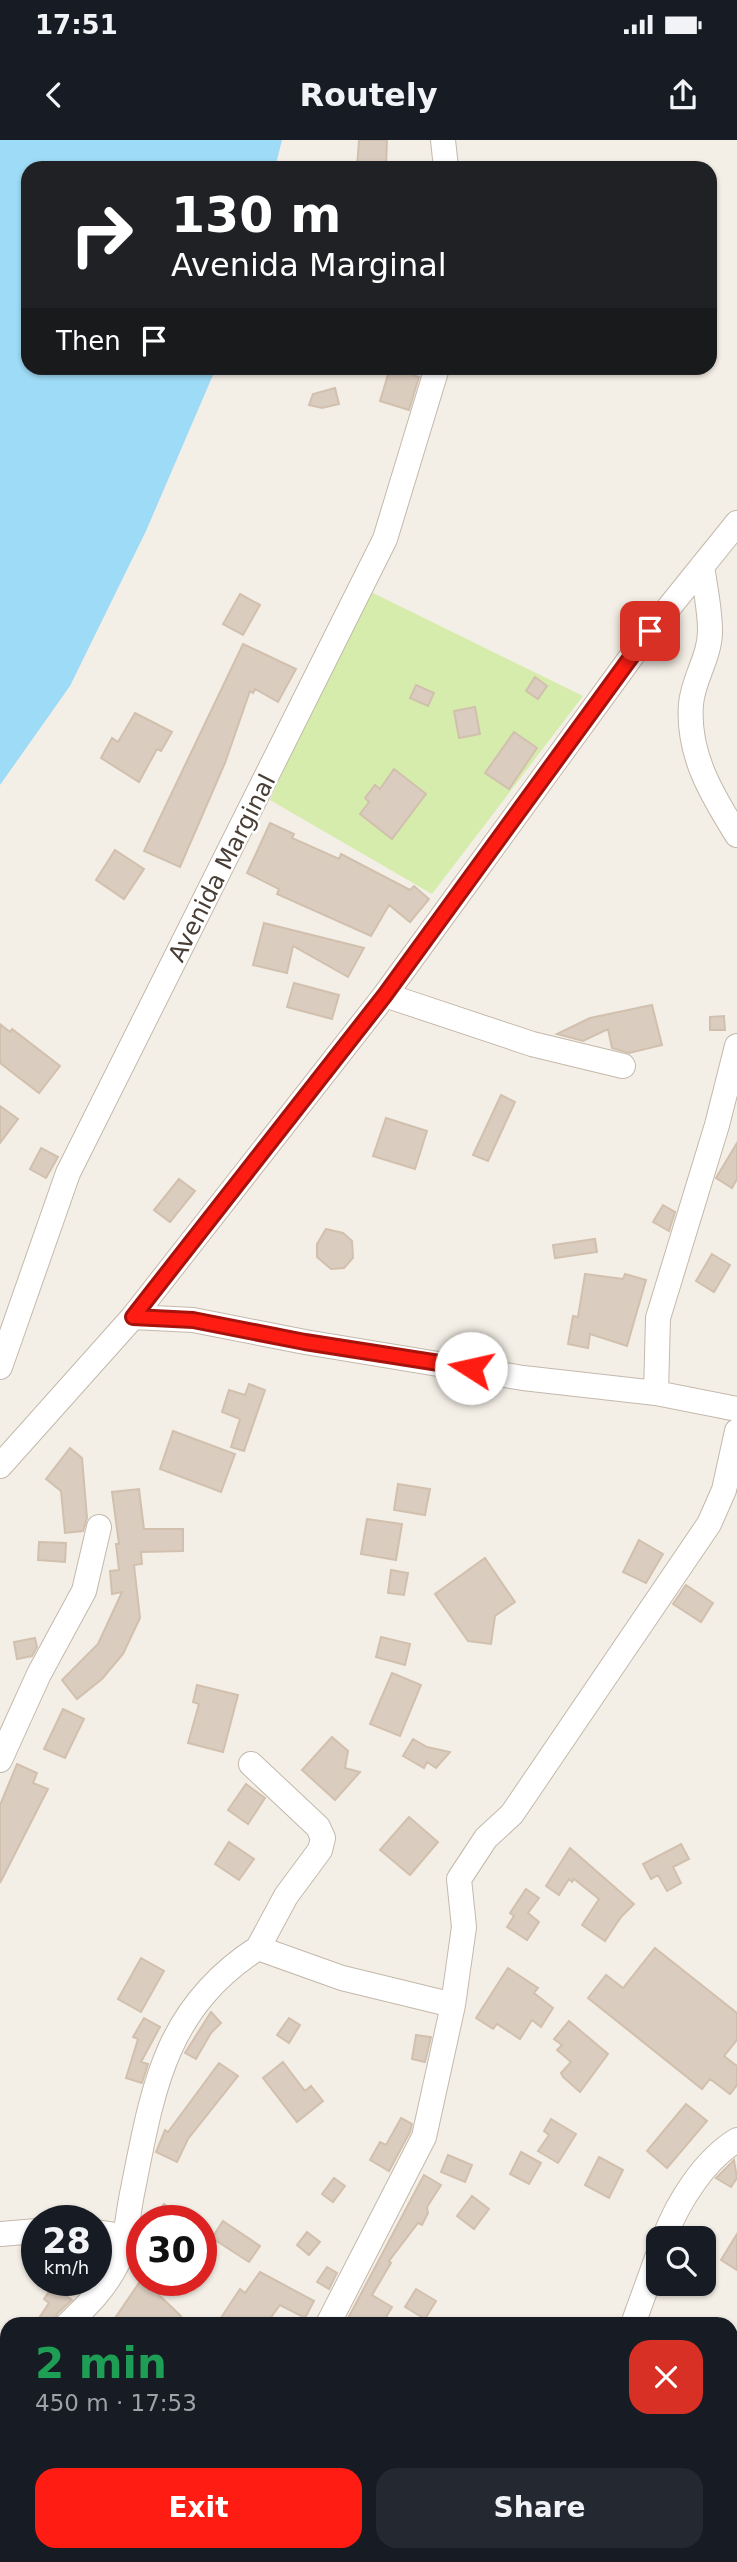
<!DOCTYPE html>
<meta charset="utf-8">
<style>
body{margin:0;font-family:"DejaVu Sans",sans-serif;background:#242831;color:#f1f3f6;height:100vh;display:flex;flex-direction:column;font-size:26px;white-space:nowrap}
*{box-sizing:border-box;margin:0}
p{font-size:23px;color:#9ea1a6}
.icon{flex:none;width:38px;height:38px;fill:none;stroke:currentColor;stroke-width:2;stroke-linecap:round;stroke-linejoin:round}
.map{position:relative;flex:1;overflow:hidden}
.drawer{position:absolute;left:0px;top:2177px;width:738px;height:245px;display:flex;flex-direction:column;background:#171b24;border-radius:21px 21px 0 0;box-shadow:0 2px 5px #0004}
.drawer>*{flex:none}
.hud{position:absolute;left:21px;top:21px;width:696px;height:214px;border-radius:21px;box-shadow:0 2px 5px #0004;background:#202124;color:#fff;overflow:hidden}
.tools{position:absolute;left:646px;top:2086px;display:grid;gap:14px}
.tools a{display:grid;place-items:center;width:70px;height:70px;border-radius:14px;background:#171b24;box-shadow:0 2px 5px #0004;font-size:35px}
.speed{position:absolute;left:21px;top:2065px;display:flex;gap:14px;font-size:35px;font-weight:700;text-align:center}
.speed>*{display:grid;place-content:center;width:91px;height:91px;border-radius:50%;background:#171b24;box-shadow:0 2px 5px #0004;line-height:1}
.speed small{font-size:18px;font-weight:400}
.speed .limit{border:10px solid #d22;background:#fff;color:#111}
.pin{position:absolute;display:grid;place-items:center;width:60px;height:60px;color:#fff;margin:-30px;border-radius:14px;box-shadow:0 4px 10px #0006}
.me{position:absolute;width:77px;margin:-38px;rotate:280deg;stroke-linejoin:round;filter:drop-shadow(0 0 5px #0008)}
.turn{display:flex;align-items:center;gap:24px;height:147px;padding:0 35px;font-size:32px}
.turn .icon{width:91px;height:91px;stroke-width:2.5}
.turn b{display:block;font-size:49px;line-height:60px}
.then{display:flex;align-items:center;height:66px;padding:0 35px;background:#0003;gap:14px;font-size:26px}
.round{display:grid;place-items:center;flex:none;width:74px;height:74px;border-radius:21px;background:#242831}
.overview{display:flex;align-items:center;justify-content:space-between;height:119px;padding:0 35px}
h1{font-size:42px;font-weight:700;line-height:52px;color:#1e9e55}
.button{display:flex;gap:14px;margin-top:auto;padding:14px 35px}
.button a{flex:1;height:80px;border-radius:21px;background:#ff1d13;color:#fff;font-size:28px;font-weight:700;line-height:80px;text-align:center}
.button a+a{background:#242831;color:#f1f3f6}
.status{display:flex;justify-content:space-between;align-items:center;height:49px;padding:0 35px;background:#171b24;direction:ltr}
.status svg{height:19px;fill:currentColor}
header{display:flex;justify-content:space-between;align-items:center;height:91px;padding:0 35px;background:#171b24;font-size:32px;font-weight:700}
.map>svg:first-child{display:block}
.green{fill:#d6ecac}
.water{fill:#9edbf6}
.building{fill:#daccbe;stroke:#d2c0ae;stroke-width:2}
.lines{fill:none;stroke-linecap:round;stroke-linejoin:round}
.minor-casing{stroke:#c4b8ab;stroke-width:26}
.minor{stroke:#fff;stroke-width:24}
.route-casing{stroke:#a6130c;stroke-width:18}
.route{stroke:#ff1d13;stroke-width:12}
.labels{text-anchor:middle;stroke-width:5;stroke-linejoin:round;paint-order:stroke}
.street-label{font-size:24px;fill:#483e35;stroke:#fff}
</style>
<div class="status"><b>17:51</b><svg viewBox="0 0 49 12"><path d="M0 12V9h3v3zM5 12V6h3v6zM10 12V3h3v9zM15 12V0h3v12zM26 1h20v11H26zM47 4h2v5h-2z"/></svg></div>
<header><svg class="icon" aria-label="back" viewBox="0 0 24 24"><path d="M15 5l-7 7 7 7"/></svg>Routely<svg class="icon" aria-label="share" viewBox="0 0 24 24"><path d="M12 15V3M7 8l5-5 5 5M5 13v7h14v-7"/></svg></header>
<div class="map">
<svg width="737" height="2422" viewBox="0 0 737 2422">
<rect width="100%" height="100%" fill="#f4efe6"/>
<path class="green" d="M367,450L583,556L432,754L270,660Z"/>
<path class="water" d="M0,0H282L275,28H28V228H216L146,391L70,546L0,645Z"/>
<path class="building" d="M359,0H387L386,28H357Z
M390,228L419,237L409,270L380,261Z
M335,248L339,264L322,268L309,265L313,254Z
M240,454L260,465L243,495L223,484Z
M243,504L296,529L278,562L255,549L253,553L250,551L225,623L180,727L144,711Z
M535,537L547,546L538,559L526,551Z
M416,545L434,553L428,566L410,558Z
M475,567L480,594L459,598L454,571Z
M135,573L172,592L161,611L157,609L139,642L101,618L112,598L118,602Z
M514,592L537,608L509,649L485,633Z
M394,629L426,654L392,699L360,674L369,662L365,658L375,645L380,649Z
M270,683L294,694L292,698L339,719L341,714L410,750L414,746L429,759L410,782L389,765L371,796L277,754L279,749L247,733Z
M115,710L144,729L124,759L96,740Z
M264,783L364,808L348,837L293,806L287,833L253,825Z
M294,843L339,855L332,879L287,867Z
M652,865L662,905L629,913L612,908L608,889L583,901L557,894L590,878Z
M724,876L725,890H710V877Z
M0,884L10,892L12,889L60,926L39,953L0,923Z
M501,955L515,962L488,1021L473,1015Z
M0,966L18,979L0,1003Z
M386,978L427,991L415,1029L373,1016Z
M737,1003V1039L732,1048L716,1038Z
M41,1008L58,1017L46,1038L30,1029Z
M179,1039L195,1051L170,1082L154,1070Z
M663,1065L675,1072L669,1091L653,1082Z
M326,1089L343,1093L352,1101L353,1118L344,1128L331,1129L317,1117V1104Z
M595,1099L597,1112L555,1118L553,1105Z
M712,1114L730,1125L714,1152L696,1141Z
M585,1134L623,1139L625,1134L646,1140L627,1206L590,1194L588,1208L568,1204L573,1176L578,1177Z
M249,1244L265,1250L244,1311L231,1307L240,1279L222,1272L229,1250L245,1255Z
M173,1291L235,1314L221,1352L160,1329Z
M70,1308L82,1318L87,1378L83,1391L65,1393L61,1351L46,1339Z
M398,1344L430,1349L425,1375L394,1370Z
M139,1349L144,1389H183V1411L141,1412L142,1424L134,1425L140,1478L123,1514L102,1539L77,1559L62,1540L98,1504L122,1452L112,1454L110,1431L119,1430L116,1404H119L112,1352Z
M367,1379L402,1384L396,1420L361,1414Z
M639,1400L663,1414L646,1443L623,1432Z
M39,1402L66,1403L65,1422L38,1420Z
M485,1418L515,1462L495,1476L491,1504L468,1501L435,1454Z
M391,1430L408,1433L404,1455L388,1453Z
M686,1445L713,1463L701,1482L673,1464Z
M381,1497L410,1504L405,1525L376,1517Z
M35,1498L37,1507L32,1516L17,1519L14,1502Z
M392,1533L421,1545L400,1596L370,1584Z
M197,1545L238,1555L223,1612L188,1603L199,1564L193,1562Z
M63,1569L84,1579L65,1618L44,1609Z
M332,1597L348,1611L345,1628L360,1632L335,1660L302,1630Z
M413,1599L427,1607L450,1612L436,1628L427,1622L424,1628L403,1616Z
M17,1624L37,1633L33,1643L48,1649L0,1743V1665Z
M246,1644L265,1658L248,1684L228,1670Z
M409,1677L438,1702L410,1735L380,1710Z
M229,1702L254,1719L239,1740L215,1724Z
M681,1704L689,1719L673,1727L681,1743L667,1751L658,1735L651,1739L643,1724Z
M570,1708L634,1764L621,1777L605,1801L582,1785L599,1759L574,1739L572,1742L569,1739L559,1755L546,1746Z
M526,1749L539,1758L528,1773L539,1782L527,1800L507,1787L514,1776L510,1773Z
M655,1808L737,1873V1900L724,1916L737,1926V1945L730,1954L710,1939L702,1949L588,1858L606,1835L623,1848Z
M141,1818L164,1831L141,1872L118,1859Z
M508,1828L538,1848L534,1853L553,1868L541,1887L532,1880L520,1899L497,1884L493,1889L476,1878Z
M211,1872L221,1883L211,1893L196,1919L185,1913Z
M144,1878L160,1887L141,1922L148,1924L142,1943L126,1938L138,1899L133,1897Z
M289,1878L300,1885L289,1903L277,1895Z
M569,1881L608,1914L580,1952L563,1937L561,1933L571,1922L557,1910L562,1905L554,1899Z
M416,1895L431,1897L425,1922L412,1919Z
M283,1922L305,1951L311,1946L323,1961L297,1982L263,1938Z
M219,1923L238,1936L188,1999L177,2022L156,2012L165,1990L168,1992Z
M686,1964L707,1981L667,2028L647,2011Z
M401,1978L412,1984L410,1992L389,2031L370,2020L380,2002L386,2005Z
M551,1979L576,1994L558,2023L538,2011L549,1995L544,1991Z
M521,2012L541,2023L529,2044L510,2034Z
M448,2015L472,2025L465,2042L441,2032Z
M599,2017L623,2030L609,2058L585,2045Z
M734,2020L737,2038L731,2047L716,2038Z
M424,2035L441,2045L427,2067L428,2073L422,2085L418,2083L389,2121L391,2123L372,2155L392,2167L382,2184H345Z
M334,2038L345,2046L333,2062L322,2054Z
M472,2056L489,2069L474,2089L457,2076Z
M164,2064L188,2081H152Z
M223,2081L260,2106L249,2122L212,2098Z
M307,2092L320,2102L309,2115L297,2105Z
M737,2094V2130L721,2120Z
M327,2127L337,2133L329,2149L317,2142Z
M260,2132L314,2161L305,2178L280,2165L266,2184H217L240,2149L245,2153Z
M141,2140H169L159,2155L181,2176L174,2184H111Z
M52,2147L72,2160L57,2174L54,2184H35L49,2163L44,2159Z
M416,2149L436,2161L425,2179L405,2167Z"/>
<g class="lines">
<defs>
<path id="minor" d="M443,0L446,28
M702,426C705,447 710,469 710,491C710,517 693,539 691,564C687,614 712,655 737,695
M385,855L532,904L623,926
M133,1177L193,1180L305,1202L523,1238L656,1253L737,1269
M0,1227L68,1033L385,399L437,228
M656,1253L658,1178L717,985L737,906
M0,1326L133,1177L385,855L650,491L737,383
M0,1620L39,1534L84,1451L99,1387
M251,1624L318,1687L323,1698L320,1710L286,1756L258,1808
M96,2092L123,2096
M0,2094L37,2091
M664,2098C678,2062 704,2020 737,2000
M68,2184C88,2165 106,2147 118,2122C126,2105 128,2070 133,2049C153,1948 165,1868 258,1808L342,1838L453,1865
M328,2184L424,1997L453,1865L464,1787L459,1739L486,1698L512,1674L709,1384L724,1350L737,1291
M633,2184L658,2115
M0,2245L7,2239
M0,2316L7,2299
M592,2415L596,2422
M236,2422L239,2415"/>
</defs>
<use href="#minor" class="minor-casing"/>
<use href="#minor" class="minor"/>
</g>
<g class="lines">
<defs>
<path id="route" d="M471,1228L305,1202L193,1180L133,1177L385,855L650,491"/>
</defs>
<use href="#route" class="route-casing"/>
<use href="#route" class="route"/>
</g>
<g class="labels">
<g class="street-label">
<text transform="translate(222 728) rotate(-63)" y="8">Avenida Marginal</text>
</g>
</g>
</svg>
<div class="tools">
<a><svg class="icon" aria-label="search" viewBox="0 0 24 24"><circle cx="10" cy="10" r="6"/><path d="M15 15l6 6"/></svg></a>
</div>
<div class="speed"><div>28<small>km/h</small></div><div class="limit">30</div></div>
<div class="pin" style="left:650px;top:491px;background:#d93025"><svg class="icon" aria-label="arrive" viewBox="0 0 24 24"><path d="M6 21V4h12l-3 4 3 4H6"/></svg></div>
<svg class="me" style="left:471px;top:1228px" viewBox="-20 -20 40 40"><circle r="19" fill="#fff"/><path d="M0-13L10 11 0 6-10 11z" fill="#ff1d13"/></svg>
<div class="hud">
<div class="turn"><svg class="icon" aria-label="right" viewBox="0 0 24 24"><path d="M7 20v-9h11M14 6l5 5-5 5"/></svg><div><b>130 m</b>Avenida Marginal</div></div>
<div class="then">Then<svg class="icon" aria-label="arrive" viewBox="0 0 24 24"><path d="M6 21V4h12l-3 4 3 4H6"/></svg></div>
</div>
<section class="drawer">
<div class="overview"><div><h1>2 min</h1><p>450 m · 17:53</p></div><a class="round" style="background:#d93025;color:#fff"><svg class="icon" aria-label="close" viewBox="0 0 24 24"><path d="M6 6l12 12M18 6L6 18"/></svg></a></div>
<div class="button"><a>Exit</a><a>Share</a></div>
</section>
</div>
